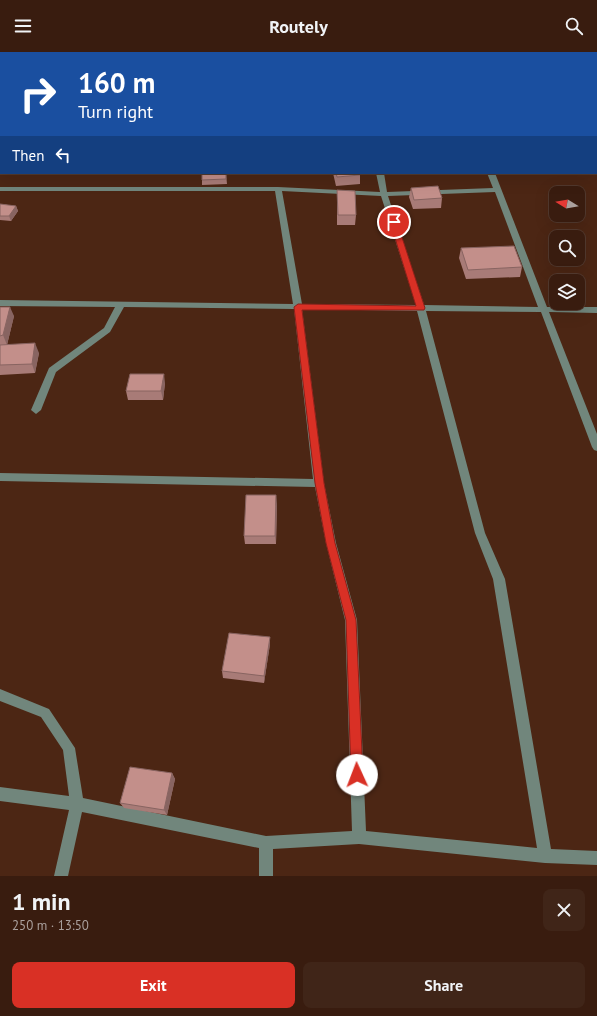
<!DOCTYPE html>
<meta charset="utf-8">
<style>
body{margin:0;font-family:"PT Sans",sans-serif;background:#402518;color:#f1f3f6;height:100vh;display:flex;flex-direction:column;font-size:15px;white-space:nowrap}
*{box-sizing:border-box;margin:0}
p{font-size:13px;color:#aba19e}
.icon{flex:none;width:22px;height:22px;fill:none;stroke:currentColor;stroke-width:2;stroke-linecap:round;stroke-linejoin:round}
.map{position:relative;height:824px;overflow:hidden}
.details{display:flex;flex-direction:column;background:#391c0f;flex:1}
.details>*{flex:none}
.top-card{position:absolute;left:0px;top:0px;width:597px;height:122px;box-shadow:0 4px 16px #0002,0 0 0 1px #533a2f;background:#1a4fa0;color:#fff;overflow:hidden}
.needle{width:26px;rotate:281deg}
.buttons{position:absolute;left:549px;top:134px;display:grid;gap:8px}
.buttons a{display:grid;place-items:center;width:36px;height:36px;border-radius:8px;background:#391c0f;box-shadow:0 4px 16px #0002,0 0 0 1px #533a2f;font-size:20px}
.pin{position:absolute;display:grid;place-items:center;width:34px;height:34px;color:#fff;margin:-17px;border:2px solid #fff;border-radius:50%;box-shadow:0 1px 4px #0007}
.me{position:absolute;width:44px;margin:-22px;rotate:358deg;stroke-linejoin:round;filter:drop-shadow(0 0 3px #0008)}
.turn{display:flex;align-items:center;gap:14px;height:84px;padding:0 12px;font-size:18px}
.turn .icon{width:52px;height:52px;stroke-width:2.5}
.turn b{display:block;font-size:28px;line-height:34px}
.then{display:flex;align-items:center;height:38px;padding:0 12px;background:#0003;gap:8px;font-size:15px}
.round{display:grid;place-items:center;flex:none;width:42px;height:42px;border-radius:8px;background:#402518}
.overview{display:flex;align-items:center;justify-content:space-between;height:68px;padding:0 12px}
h1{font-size:24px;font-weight:600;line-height:30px}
.primary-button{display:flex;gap:8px;margin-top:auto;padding:8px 12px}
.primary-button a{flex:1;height:46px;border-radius:8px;background:#d93025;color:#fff;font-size:16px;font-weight:600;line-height:46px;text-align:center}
.primary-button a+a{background:#402518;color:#f1f3f6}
header{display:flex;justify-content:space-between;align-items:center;height:52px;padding:0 12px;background:#391c0f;font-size:18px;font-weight:600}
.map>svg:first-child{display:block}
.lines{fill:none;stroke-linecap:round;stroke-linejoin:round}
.minor{fill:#71867c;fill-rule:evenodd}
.wall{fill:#a87b77}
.shaded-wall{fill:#886461}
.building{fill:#c38f8a;stroke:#886461}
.route{fill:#d93025;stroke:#8d1f18}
</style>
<header><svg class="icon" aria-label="menu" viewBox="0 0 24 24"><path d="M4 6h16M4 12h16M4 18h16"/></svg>Routely<svg class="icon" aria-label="search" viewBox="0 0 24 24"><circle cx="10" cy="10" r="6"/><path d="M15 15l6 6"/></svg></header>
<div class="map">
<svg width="597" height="824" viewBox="0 0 597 824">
<rect width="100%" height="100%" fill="#4c2614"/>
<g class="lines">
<path class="minor" d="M14,0H20V1H14Z
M303,0H309V1H303Z
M374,0H380V1H374Z
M460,0H466V1H460Z
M556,0H562V1H556Z
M0,39H1L0,46Z
M596,40H597V44H596Z
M0,54H1L0,59Z
M596,73H597V79H596Z
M376,121H384L387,140L493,136L487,121H495L547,255H597V261L549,260L597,382V399L594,398L592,395L541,260L426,259L485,481L505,527L551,797L597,799V813L545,811L359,792L273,797V824H259V796L82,760L68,824H54L69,758L0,749V735L69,744L63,698L41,665L0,649V637L49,657L75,696L83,746L266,784L352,779L345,568L326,491L315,435L0,429V421L313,427L294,257L124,255L110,280L56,320L41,358L36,362L31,358L49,316L104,276L115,255L0,254V248L293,252L275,139H0V135H278L380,140ZM282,139L381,144L416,253L302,252ZM495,140L538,255L424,253L388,144ZM302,257L417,259L475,481L493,527L537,796L366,779L357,568L336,491L324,431Z"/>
</g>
<path class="wall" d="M202,121H226L227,132L202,133Z
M333,121H360V132L336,134Z
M411,136L442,146L441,156L413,157L409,145Z
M337,138L356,163L355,173H337Z
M0,152L16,154L18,159L11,169L0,168Z
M461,196L522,215L520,225L466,227L459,206Z
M0,255L14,264L7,293L39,301L35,321L0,323Z
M165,331L163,348H128L126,339Z
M277,452L276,492H245L244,484Z
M270,585V592L264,631L223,626L222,619Z
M172,721L175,727L167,763L124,756L120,751Z"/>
<path class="shaded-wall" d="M16,154L18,159L11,169L9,164Z
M10,255L14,264L7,293L3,283Z
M35,291L39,301L35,321L32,312Z
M164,322L165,331L163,348L161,339Z
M276,443L277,452L276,492L275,484Z
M270,585V592L264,631V624Z
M172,721L175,727L167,763L164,758Z"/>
<path class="building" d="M227,0H246L245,1H226Z
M202,121H226V127L202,128Z
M336,121H360V123L337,125Z
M438,134L442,146L414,148L411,136Z
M337,138L355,139L356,163H338Z
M0,152L16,154L9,164H0Z
M514,194L522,215L468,218L461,196Z
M0,255H10L3,283L0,284Z
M35,291L32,312L0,313V293Z
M130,322H164L161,339H126Z
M246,443H276L275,484H244Z
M229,581L270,585L264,624L222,619Z
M130,715L172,721L164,758L120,751Z"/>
<path class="route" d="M394,168L397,170L425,256L424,258H302L324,431L335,491L356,568L363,723L361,727L357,729L352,727L351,723L346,568L326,491L315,431L294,255L298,252L416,254L390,170Z"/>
</svg>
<div class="buttons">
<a><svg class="needle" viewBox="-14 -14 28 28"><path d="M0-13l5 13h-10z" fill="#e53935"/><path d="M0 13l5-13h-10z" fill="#aba19e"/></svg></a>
<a><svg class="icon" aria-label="search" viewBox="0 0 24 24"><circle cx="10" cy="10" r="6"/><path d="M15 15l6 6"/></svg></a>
<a><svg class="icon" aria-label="layers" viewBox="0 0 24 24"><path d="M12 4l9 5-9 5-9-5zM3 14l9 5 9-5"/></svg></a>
</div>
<div class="pin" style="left:394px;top:170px;background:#d93025"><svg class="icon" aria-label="arrive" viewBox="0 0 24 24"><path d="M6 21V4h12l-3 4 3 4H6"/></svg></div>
<svg class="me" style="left:357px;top:723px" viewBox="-20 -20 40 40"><circle r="19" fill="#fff"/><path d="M0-13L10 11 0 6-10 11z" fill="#d93025"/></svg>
<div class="top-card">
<div class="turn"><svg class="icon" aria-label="right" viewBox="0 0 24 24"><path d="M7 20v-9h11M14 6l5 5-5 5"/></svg><div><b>160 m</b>Turn right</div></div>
<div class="then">Then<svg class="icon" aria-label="left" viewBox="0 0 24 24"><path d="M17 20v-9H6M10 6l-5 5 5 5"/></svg></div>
</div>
</div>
<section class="details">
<div class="overview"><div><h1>1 min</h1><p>250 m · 13:50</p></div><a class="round"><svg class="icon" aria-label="close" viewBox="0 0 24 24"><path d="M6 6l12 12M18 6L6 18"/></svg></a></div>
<div class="primary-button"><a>Exit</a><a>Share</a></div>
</section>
